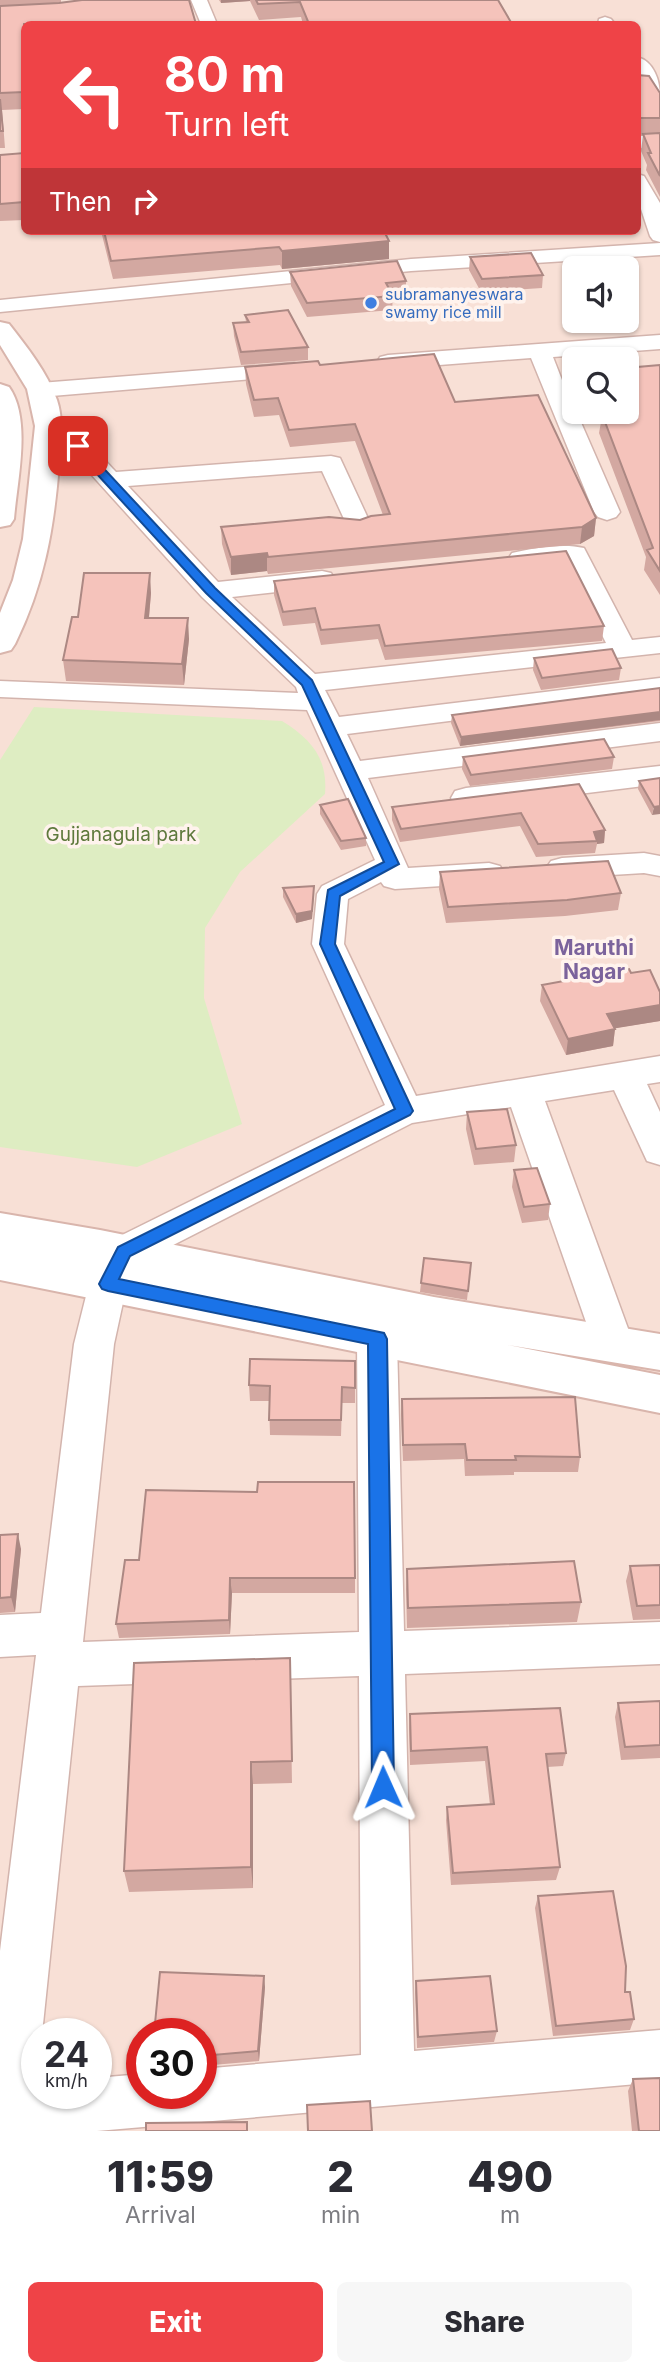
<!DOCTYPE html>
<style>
body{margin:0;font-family:Inter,sans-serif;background:#f7f7f7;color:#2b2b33;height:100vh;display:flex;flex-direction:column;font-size:26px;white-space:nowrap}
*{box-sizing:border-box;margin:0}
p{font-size:23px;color:#7c7c81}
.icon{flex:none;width:38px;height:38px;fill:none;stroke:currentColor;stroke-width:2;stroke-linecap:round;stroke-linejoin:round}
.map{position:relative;height:2131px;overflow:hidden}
.panel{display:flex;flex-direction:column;background:#fff;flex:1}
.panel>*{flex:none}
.hud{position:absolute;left:21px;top:21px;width:620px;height:214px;border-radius:10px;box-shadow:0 2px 5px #0004;background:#ef4347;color:#fff;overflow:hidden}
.fabs{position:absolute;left:562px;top:256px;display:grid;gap:14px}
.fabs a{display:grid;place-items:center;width:77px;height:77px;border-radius:10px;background:#fff;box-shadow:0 2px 5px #0004;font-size:35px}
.speed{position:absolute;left:21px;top:2018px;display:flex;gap:14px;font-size:35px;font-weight:700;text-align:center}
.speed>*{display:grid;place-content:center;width:91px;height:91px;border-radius:50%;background:#fff;box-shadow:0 2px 5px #0004;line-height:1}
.speed small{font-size:18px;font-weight:400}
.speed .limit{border:10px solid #d22;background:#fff;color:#111}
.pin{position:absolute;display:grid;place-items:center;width:60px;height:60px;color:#fff;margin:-30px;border-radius:14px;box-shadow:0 4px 10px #0006}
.me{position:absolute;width:77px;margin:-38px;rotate:359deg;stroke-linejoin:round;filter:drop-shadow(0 0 5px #0008)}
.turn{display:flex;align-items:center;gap:24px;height:147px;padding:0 28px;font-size:32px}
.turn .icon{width:91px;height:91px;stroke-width:2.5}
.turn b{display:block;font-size:49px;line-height:60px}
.then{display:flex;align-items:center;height:66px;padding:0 28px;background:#0003;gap:14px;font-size:26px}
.eta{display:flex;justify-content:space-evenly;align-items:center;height:119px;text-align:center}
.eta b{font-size:42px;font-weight:800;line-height:49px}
.action{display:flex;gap:14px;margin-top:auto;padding:14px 28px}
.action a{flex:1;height:80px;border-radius:10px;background:#ef4347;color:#fff;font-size:28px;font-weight:800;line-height:80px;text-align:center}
.action a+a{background:#f7f7f7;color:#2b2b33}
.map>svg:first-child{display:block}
.residential{fill:#f8e0d6;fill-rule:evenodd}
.green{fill:#deedc2}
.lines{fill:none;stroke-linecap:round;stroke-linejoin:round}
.street-casing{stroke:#d3b4ad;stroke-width:3}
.secondary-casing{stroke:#d9b5ac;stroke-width:4}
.street{fill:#fff;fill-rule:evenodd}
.secondary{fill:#fff;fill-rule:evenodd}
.wall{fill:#d3a8a1}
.shaded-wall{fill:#ac8883}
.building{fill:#f5c3bb;stroke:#ac8883;stroke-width:2}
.route{fill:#1a73e8;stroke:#114b97;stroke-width:2}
.shop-dot{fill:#3f7fe0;stroke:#fff3ed;stroke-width:2.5}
.labels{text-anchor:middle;stroke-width:7;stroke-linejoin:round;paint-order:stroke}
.far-shop-label{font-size:16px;fill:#366cbe;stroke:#fff3ed;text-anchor:start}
.park-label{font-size:19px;fill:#5e793c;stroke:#fff3ed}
.neighbourhood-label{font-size:21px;font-weight:bold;fill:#7b639c;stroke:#fff3ed}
</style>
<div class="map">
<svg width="660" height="2131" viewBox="0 0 660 2131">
<rect width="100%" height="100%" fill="#feeee5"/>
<path class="residential" d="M0,0H660V2131H0ZM24,24H637V231H24ZM574,268H626V320H574ZM574,359H626V411H574ZM37,2034H96V2093H37ZM142,2034H201V2093H142Z"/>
<path class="green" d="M34,707L282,721C311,739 328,758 325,794L240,872L205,928L204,998L242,1124L137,1167L0,1147V760Z"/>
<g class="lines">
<defs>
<path id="street" d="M191,0H207L217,24H201Z
M605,17L611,19L615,24H598L599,19Z
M637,57C654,61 660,81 660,96C643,92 637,72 637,57Z
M637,174L644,176L660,203V242L653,240L650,236L637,197Z
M660,243V255L411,271L0,312V300L411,259Z
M660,335V349L553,357L574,411H576L620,512L616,517L607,520L598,517L594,512L531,358L388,369L380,367L377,362L380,357L388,355Z
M294,363L302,365L305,370L302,375L40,397L32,395L28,390L32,385L40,383Z
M48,418C76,425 97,452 116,472L331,456L340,458L372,527L368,532L359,535L350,532L322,471L128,486L218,582L322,571L331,573L335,579L331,585L322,587L232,597L315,674L606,643L566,563L521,567L512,565L508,559L512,553C533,548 563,543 584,548L632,640L660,637V653L325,690L339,717L660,678V694L347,734L360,761L660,723V741L368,778L408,868L489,863L500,866L505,873L500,880L489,883L395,889L384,886L381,882L348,899L344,944L416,1096L660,1056V1082L647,1084L660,1112V1165L647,1161L614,1090L545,1101L634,1345L628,1357L614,1362L600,1357L594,1345L511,1107L412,1123L138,1263L127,1284L114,1344L83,1642L359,1632L357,1339L363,1327L377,1322L391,1327L397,1339L404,1631L660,1622V1664L405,1674L414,2051L660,2030V2082L97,2131H0V1951L36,1655L0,1657V1615L41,1613L74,1344L89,1284L110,1241L385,1105L312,944L317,894L322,886L375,860L307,710L0,697V681L298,693L296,687L202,597L70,451L36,425L40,420ZM359,1676L361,2055L201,2069V2093H142V2074L96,2078V2093H37V2034H42L78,1686Z
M660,766V784L466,808L455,805L451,798L455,791L466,788Z
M644,853L660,856V876L644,873L562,878L551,875L546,868L551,861L562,858Z"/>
<path id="secondary" d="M637,136H660V148H637Z
M0,322L9,324C27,347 47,372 57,400C64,421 60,443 59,464C54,529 44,585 15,644L11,650L0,653V613L13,580L23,539L35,426L27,389L0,345Z
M0,384L9,387C32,419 17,481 14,519L10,525L0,527Z
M0,1213L100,1230L434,1297L660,1334V1370L508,1345L660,1375V1413L0,1280Z"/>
</defs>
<use href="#street" class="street-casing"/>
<use href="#secondary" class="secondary-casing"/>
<use href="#street" class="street"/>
<use href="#secondary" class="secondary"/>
</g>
<path class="wall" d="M0,0H61V3L24,24V109L2,110L5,148H0Z
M219,0H498L512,24H303L301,17L259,20L250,1L221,3Z
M637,75L660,93V197L646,170L647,165L641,151L643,135H637Z
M24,153V220L0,221V155Z
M101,231H384L389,241V259L282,269L280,265L113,279Z
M470,257L543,275L542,288L481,292L469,270Z
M290,272L406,281V295L393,296L392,310L307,317L291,286Z
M245,315L308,347V360L241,365L234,336L233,323L246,322Z
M320,365L455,402L596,518L594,536L580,544L268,574L267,571L231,575L222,544L221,527L360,520L383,515L355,441L290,447L279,415L254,417L246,384L245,367Z
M660,365V595L644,570L646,557L599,433L601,422L596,411H626Z
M274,581L604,626L602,641L385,660L378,639L321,645L315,623L283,626L274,595Z
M151,593L149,618L189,639L184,685L66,681L63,660L78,617Z
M534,658L621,668L619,680L541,690L533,670Z
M660,688V721L460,746L451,723L452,715Z
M463,757H614L612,769L470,786L462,769Z
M660,778L652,815L638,789L639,781Z
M579,784L605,830L604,843L597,844L595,853L536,857L520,826L400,842L392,820V807Z
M320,805L366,838V846L341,850L320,814Z
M440,872L621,893L618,910L565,916L446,923L439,889Z
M283,888L314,895L312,919L296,923L283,897Z
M542,985L660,1021L615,1028L613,1046L566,1055L540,1001Z
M467,1112L516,1145L514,1162L474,1165L466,1129Z
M514,1170L550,1204L548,1220L522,1223L512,1187Z
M424,1258L471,1263L467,1300L420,1292Z
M355,1361V1403H342L341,1436L270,1435L269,1401H250L249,1385Z
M402,1399L580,1457L578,1472H514V1475L465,1476L464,1459L403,1461L401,1414Z
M0,1535L21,1549L15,1612L0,1613Z
M125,1560L355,1578V1593H232L230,1634L119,1638L116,1624Z
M660,1565V1619L633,1620L626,1581L630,1566Z
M407,1569L581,1602L577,1622L407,1628L406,1589Z
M290,1658L292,1783L253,1784V1888L129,1892L124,1871Z
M660,1701V1758L621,1760L615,1717L618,1703Z
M410,1714L566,1753L563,1766L547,1767L560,1867L556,1880L451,1885L446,1820L447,1807L490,1805L485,1761L410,1765L409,1728Z
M538,1896L625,1992L634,2019L630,2030L553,2036L535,1908Z
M416,1981L497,2031L494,2042L417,2048L415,1992Z
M265,1987L259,2061L201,2066V2034Z
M633,2079L660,2131H632L628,2091Z"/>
<path class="shaded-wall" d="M221,0H250V1L221,3Z
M389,241V259L282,269V251Z
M596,518L594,536L580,544L582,527Z
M267,553V571L231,575V557Z
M150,573L151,593L147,638L145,618Z
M188,618L189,639L184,685L182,664Z
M660,712V720L460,746L461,737Z
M660,806V814L652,815L654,807Z
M605,830L604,843L597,844V841L594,832Z
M314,886L312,919L296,923V914Z
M660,1005V1021L605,1030L607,1014Z
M615,1029L613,1046L566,1055L568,1039Z
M18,1534L21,1549L15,1612L11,1597Z
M230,1578L232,1593L230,1634L229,1620Z
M251,1762L253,1784V1888L251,1867Z
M264,1976L265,1987L259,2061L258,2051Z"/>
<path class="building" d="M82,0H189L196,24H24V92L0,93V6L59,3Z
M256,0H498L512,24H309L300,2L258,4Z
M637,75L649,76L660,93V118H637Z
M0,99L3,131H0Z
M660,133V176L648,153H651L643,134Z
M24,153V202L0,204V155Z
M104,231H384L389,241L282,251L279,247L111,261Z
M531,253L543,275L482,279L470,257Z
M397,261L406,281L386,283L393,296L307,303L290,272Z
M288,310L308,347L241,352L233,323L249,322L245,315Z
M434,354L455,402L538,395L596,518L582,527L268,557L267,553L231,557L221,527L329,517L360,520L371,516L390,514L355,424L289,430L278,398L254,400L245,367L318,361L320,365Z
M660,365V571L647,550L653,548L602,414H609L607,411H626V368Z
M566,551L604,626L385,646L379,625L321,630L315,608L283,612L274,581Z
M84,573H150L145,618H188L182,664L63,660L72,617H78Z
M612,649L621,668L542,678L534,658Z
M660,688V712L461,737L452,715Z
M604,739L614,757L471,775L463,757Z
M660,778V806L654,807L639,781Z
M579,784L605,830L594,832L597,841L538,844L521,813L401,829L392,807Z
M348,799L366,838L341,841L320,805Z
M608,861L621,893L567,900L448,907L440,872Z
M314,886L312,911L296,914L283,888Z
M629,969L631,973L650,970L660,992V1005L607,1014L615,1029L568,1039L542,985Z
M507,1109L516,1145L476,1149L467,1112Z
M537,1168L550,1204L524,1207L514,1170Z
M424,1258L471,1263L468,1291L421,1283Z
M250,1359L355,1361V1388L342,1387L341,1420H269L270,1386L249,1385Z
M575,1397L580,1457L515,1456L516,1460H467L465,1444L403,1445L402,1399Z
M258,1482H354L355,1578H230L229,1620L116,1624L125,1560H139L146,1490L257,1492Z
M18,1534L11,1597L0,1598V1535Z
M574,1561L581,1602L408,1608L407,1569Z
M660,1565V1605L637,1606L630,1566Z
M290,1658L292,1761L251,1762V1867L124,1871L134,1663Z
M660,1701V1745L625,1747L618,1703Z
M560,1708L566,1753L546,1754L560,1867L453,1873L447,1807L494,1804L487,1747L411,1751L410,1714Z
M613,1891L626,1966L625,1992H630L634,2019L556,2026L538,1896Z
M160,1972L264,1976L258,2051L201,2056V2034H154Z
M490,1976L497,2031L418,2037L416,1981Z
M660,2078V2131H639L633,2079Z
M370,2101L372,2131H308L307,2105Z
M247,2122V2131H146V2123Z"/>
<path class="route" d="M74,444H81L215,588L312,680L399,864L340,896L335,944L413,1111L410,1115L130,1256L119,1279L384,1333L387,1339L394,1787L390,1795L383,1798L375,1795L372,1787L368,1344L108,1291L102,1289L99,1284L118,1247L395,1109L320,944L328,890L384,862L302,685L206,593L74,449Z"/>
<circle class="shop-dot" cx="371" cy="303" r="7"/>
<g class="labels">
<g class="far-shop-label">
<text x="385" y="300">subramanyeswara<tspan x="385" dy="18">swamy rice mill</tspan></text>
</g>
<g class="park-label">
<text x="121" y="841">Gujjanagula park</text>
</g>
<g class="neighbourhood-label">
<text x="594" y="955">Maruthi<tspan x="594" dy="24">Nagar</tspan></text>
</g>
</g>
</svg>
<div class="fabs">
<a><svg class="icon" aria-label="sound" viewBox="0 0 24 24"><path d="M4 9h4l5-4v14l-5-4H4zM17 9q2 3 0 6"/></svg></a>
<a><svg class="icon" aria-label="search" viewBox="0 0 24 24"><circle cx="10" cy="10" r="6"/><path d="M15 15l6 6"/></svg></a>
</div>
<div class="speed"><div>24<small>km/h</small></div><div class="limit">30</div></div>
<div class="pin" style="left:78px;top:446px;background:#d93025"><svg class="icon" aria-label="arrive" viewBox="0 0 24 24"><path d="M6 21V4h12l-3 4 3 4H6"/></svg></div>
<svg class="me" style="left:383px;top:1787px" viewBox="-20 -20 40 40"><path d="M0-17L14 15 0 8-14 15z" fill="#1a73e8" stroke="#fff" stroke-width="4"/></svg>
<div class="hud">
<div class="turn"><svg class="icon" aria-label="left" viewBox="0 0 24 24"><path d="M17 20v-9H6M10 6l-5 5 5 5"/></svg><div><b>80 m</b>Turn left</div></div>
<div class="then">Then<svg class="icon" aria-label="right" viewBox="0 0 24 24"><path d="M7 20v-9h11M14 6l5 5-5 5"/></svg></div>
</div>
</div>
<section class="panel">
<div class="eta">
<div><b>11:59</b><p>Arrival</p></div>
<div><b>2</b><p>min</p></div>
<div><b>490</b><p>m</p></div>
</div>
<div class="action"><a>Exit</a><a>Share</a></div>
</section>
